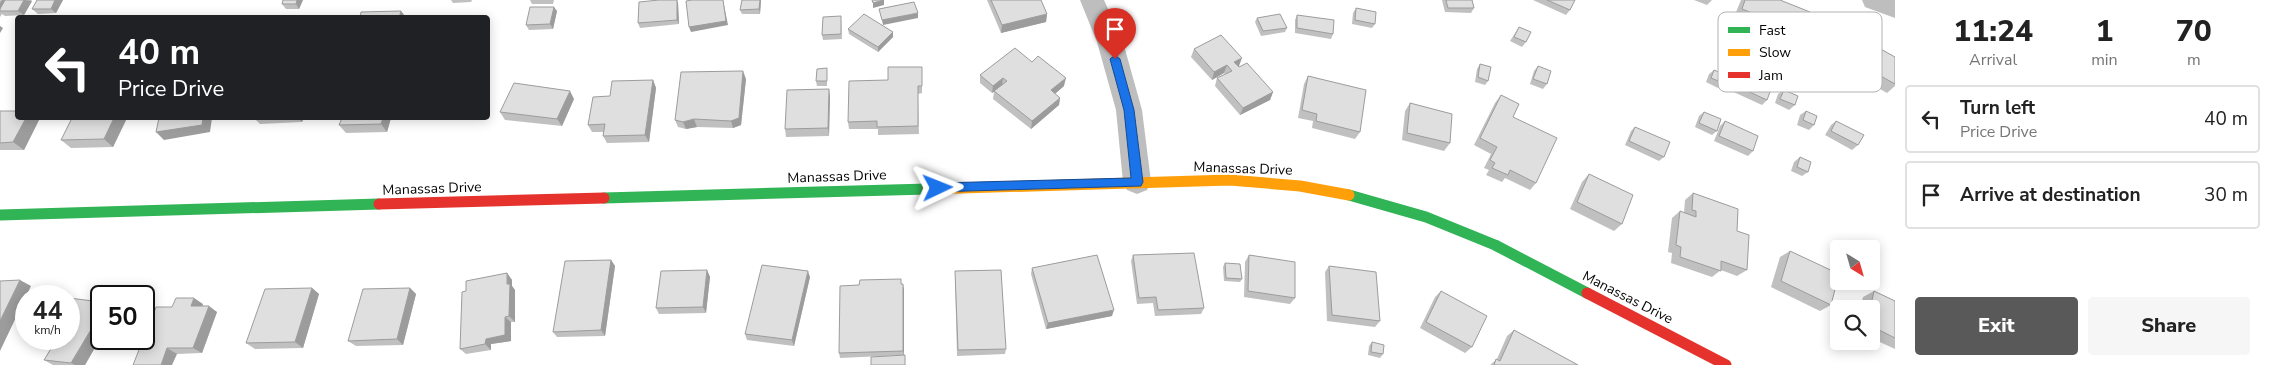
<!DOCTYPE html>
<style>
body{margin:0;font-family:"Nunito Sans",sans-serif;background:#f6f6f6;color:#222;height:100vh;display:flex;flex-direction:column;font-size:19px;white-space:nowrap}
*{box-sizing:border-box;margin:0}
p{font-size:16px;color:#767676}
.icon{flex:none;width:28px;height:28px;fill:none;stroke:currentColor;stroke-width:2;stroke-linecap:round;stroke-linejoin:round}
.map{position:relative;flex:1;overflow:hidden}
.sheet{display:flex;flex-direction:column;background:#fff;width:375px}
.sheet>*{flex:none}
.banner{position:absolute;left:15px;top:15px;width:475px;height:105px;border-radius:5px;box-shadow:0 2px 12px #0003;background:#202124;color:#fff;overflow:hidden}
.needle{width:32px;rotate:143deg}
.fabs{position:absolute;left:1830px;top:240px;display:grid;gap:10px}
.fabs a{display:grid;place-items:center;width:50px;height:50px;border-radius:5px;background:#fff;box-shadow:0 2px 12px #0003;font-size:25px}
.speed{position:absolute;left:15px;top:285px;display:flex;gap:10px;font-size:25px;font-weight:700;text-align:center}
.speed>*{display:grid;place-content:center;width:65px;height:65px;border-radius:50%;background:#fff;box-shadow:0 2px 12px #0003;line-height:1}
.speed small{font-size:12px;font-weight:400}
.speed .limit{border:2px solid #111;border-radius:8px;background:#fff;color:#111}
.pin{position:absolute;display:grid;place-items:center;width:42px;height:42px;color:#fff;margin:-51px -21px;border-radius:50% 50% 50% 0;rotate:-45deg;box-shadow:0 0 5px #0007}
.pin .icon{rotate:45deg}
.me{position:absolute;width:55px;margin:-28px;rotate:88deg;stroke-linejoin:round;filter:drop-shadow(0 0 4px #0008)}
.turn{display:flex;align-items:center;gap:18px;height:105px;padding:0 20px;font-size:22px}
.turn .icon{width:65px;height:65px;stroke-width:2.5}
.turn b{display:block;font-size:35px;line-height:42px}
.eta{display:flex;justify-content:space-evenly;align-items:center;height:85px;text-align:center}
.eta b{font-size:30px;font-weight:800;line-height:35px}
.button{display:flex;gap:10px;margin-top:auto;padding:10px 20px}
.button a{flex:1;height:58px;border-radius:5px;background:#595959;color:#fff;font-size:20px;font-weight:800;line-height:58px;text-align:center}
.button a+a{background:#f6f6f6;color:#222}
ul{padding:0;list-style:none}
li{display:flex;align-items:center;gap:15px;height:68px;margin:0 10px 8px;padding:0 10px;border:2px solid #e0e0e0;border-radius:5px}
li div{flex:1}
li b{display:block;font-size:19px}
li em{font-style:normal}
main{display:flex;flex:1;min-height:0}
.map>svg:first-child{display:block}
.lines{fill:none;stroke-linecap:round;stroke-linejoin:round}
.street{fill:#bebebe;fill-rule:evenodd}
.fast{stroke:#30b455;stroke-width:11}
.slow{stroke:#ff9f0a;stroke-width:11}
.jam{stroke:#e5322d;stroke-width:11}
.wall{fill:#c0c0c0}
.shaded-wall{fill:#9c9c9c}
.building{fill:#dfdfdf;stroke:#9c9c9c}
.route{fill:#1a73e8;stroke:#114b97}
.labels{text-anchor:middle;stroke-width:4.5;stroke-linejoin:round;paint-order:stroke}
.street-label{font-size:14px;fill:#000;stroke:#fff}
.key{fill:#fff;stroke:#b2b2b2;stroke-width:1}
.key-label{font-size:14px;fill:#000}
</style>
<main>
<div class="map">
<svg width="1895" height="365" viewBox="0 0 1895 365">
<rect width="100%" height="100%" fill="#fff"/>
<g class="lines">
<path class="street" d="M1080,0H1104L1123,42L1142,110L1151,182L1147,190L1137,194L1127,190L1123,182L1116,110L1097,42Z
M1862,0H1895V18L1865,7Z"/>
<path class="fast" d="M1349,195L1426,217L1495,245L1587,293
M604,198L928,189
M0,215L379,204"/>
<path class="slow" d="M928,189L1230,180L1300,186L1349,195"/>
<path class="jam" d="M379,204L604,198
M1587,293L1726,365"/>
</g>
<path class="wall" d="M0,0L5,1V0H31L32,1L24,15L5,16L2,14L0,17Z
M37,0H63L56,13L38,14L32,9Z
M283,0H303L299,9H286L282,4Z
M451,0H472L471,2L453,3Z
M530,0H554L553,4H532Z
M742,0H761L760,14H742L740,10Z
M987,0H1041L1047,14L1046,22L1001,33Z
M1442,0H1472L1474,8L1471,13L1445,12Z
M1533,0H1575L1570,10L1566,15Z
M1694,0H1712L1707,5Z
M1741,0H1780L1798,45L1790,53L1747,35L1752,24L1734,17Z
M678,3L679,24L640,28L638,23Z
M1356,8L1375,24L1372,28L1352,24L1353,13Z
M557,11L553,29L529,30L526,25Z
M1297,15L1333,34L1331,39L1295,33V20Z
M841,16L842,39L823,40L822,35Z
M1257,18L1287,28L1285,32L1261,36L1255,22Z
M1519,27L1526,42L1522,47L1510,41Z
M848,29L893,32V37L878,52L849,34Z
M1868,42L1895,57V86L1887,93L1845,69L1859,50Z
M1194,49L1239,66H1238L1273,92L1270,100L1240,115L1215,86L1217,78L1225,74L1224,73L1212,80L1191,57Z
M1741,60L1767,100L1762,105L1727,89L1736,65Z
M1032,62L1064,86L1055,94L1060,98L1059,105L1031,129L993,99L994,92L992,93L980,83V75Z
M1480,64L1488,81L1485,85L1475,82L1477,69Z
M1538,66L1547,84L1543,89L1530,84L1534,71Z
M922,67V93L918,94L919,134L878,135V129H849L848,122L888,80Z
M827,68V86H817L816,81Z
M1714,70L1723,83L1718,88L1706,82L1709,74Z
M1308,76L1360,132L1355,139L1312,128L1313,121L1298,118L1304,84Z
M746,79L741,125L733,128L697,127L686,129L678,127L675,120Z
M653,80L656,88L649,142L607,143L603,136L604,132H592L588,125L610,96Z
M1784,90L1795,105L1789,110L1775,103L1778,94Z
M1501,95L1513,117L1536,183L1530,190L1505,178L1502,182L1486,175L1489,170L1484,168L1491,154L1474,145L1495,103Z
M830,96L829,136L786,137L785,129Z
M574,99L562,126L505,120L500,112Z
M1410,103L1450,143L1444,151L1402,140L1405,111Z
M0,111L40,118L24,150H0Z
M1806,111L1814,125L1809,130L1797,125L1800,115Z
M1704,112L1717,131L1712,135L1695,127L1699,116Z
M72,118H127L113,147L71,148L61,140Z
M254,118H304L302,122L260,124Z
M342,118H391L387,132L346,133L339,125Z
M436,118H480L438,119Z
M1725,121L1753,151L1748,156L1714,141L1720,126Z
M1836,121L1858,145L1852,150L1825,135L1831,125Z
M1635,127L1664,157L1659,161L1625,145L1631,131Z
M1800,157L1808,172L1802,176L1791,171L1794,162Z
M1589,174L1622,224L1614,231L1570,209L1582,182Z
M1693,193L1737,231L1747,270L1737,276L1721,270L1712,277L1671,263L1672,253L1668,252L1672,218L1680,211L1684,213L1685,200Z
M1790,251L1831,305L1820,311L1771,287L1780,257Z
M1133,255L1204,308L1201,314L1155,316L1153,303L1137,304L1131,261Z
M1249,255L1295,298L1290,304L1244,297L1245,262Z
M611,260L615,266L605,336L557,337L553,332Z
M1225,263L1242,279L1240,282L1224,281L1223,267Z
M1329,266L1380,321L1375,327L1327,321L1325,272Z
M1032,268L1112,316L1046,329L1031,274Z
M707,270L710,277L706,313L659,314L656,308Z
M507,273L512,280V286L515,290V322H511V341L491,344V350L466,354L460,349L466,291Z
M810,277L794,346L747,340L745,334Z
M955,278L1006,349L1005,354L957,356Z
M902,284L904,290V355L840,358L839,353Z
M312,288L319,294L303,348L255,349L246,343Z
M410,288L416,294L403,345L356,346L348,341Z
M1441,291L1472,347L1465,353L1420,328L1435,297Z
M1874,291L1895,301V349L1871,338V309H1860L1863,297Z
M101,302V337L85,365H53L44,360L55,342L52,341L47,339H69Z
M203,304V306L217,312L202,353L177,354L133,365L172,307Z
M1514,330L1578,365H1490L1497,359L1507,336Z
M1372,342L1383,354L1380,358L1368,355L1369,346Z"/>
<path class="shaded-wall" d="M2,0H4L8,3L0,11V3Z
M24,0L32,1L24,15L18,11Z
M55,0H63L56,13L51,9Z
M297,0H303L299,9L296,4Z
M677,0L678,3L679,24L677,20Z
M723,0L728,25L691,32L689,27Z
M760,0H761L760,14L759,9Z
M884,0V5L873,8V3Z
M554,7L557,11L553,29L550,24Z
M401,11L405,16L404,18H399Z
M918,13V18L883,25L882,20Z
M1047,14L1046,22L1001,33L1002,25Z
M0,26L3,28L0,33Z
M893,32V37L878,52V47Z
M1242,58L1239,66L1231,70L1234,62Z
M1227,65L1224,73L1212,80L1214,72Z
M743,71L746,79L741,125L733,128L731,121Z
M1003,78L1002,86L992,93L993,86Z
M1066,78L1064,86L1050,98L1051,90Z
M653,80L656,88L649,142L645,135Z
M829,89L830,96L829,136L828,128Z
M570,91L574,99L562,126L557,119Z
M1273,92L1270,100L1240,115L1243,108Z
M1060,98L1059,105L1031,129L1032,121Z
M26,118H40L24,150L13,142Z
M114,118H127L113,147L104,139Z
M203,118H212L210,132L164,140L156,132Z
M298,118H304L302,122Z
M383,118H391L387,132L381,124Z
M694,119L697,127L686,129L683,122Z
M611,260L615,266L605,336L601,330Z
M707,270L710,277L706,313L703,307Z
M808,271L810,277L794,346L792,340Z
M507,273L512,280V286L515,290V322L509,316Z
M20,280L31,286L0,351V321Z
M903,284L904,290V356L903,351Z
M312,288L319,294L303,348L295,342Z
M410,288L416,294L403,345L397,339Z
M194,298L203,304L200,312L191,306Z
M209,306L217,312L202,353L193,348Z
M1114,310L1112,316L1046,329L1048,323Z
M101,313V337L85,365H75L71,363Z
M505,317L511,322V341L491,344V350L485,344L486,339Z
M167,348L177,354L172,365H161Z"/>
<path class="building" d="M5,0H24L18,11H0V9Z
M37,0H55L51,9H32Z
M283,0H297L296,4H282Z
M659,0H677V20L638,23L639,2Z
M692,0H723L726,21L689,27L686,1Z
M742,0H760L759,9L740,10Z
M872,0H884L873,3Z
M991,0H1041L1047,14L1002,25Z
M1446,0H1472L1474,8H1448Z
M1547,0H1575L1570,10Z
M1745,0H1780L1810,12L1798,45L1755,27L1760,16L1742,9Z
M914,2L918,13L882,20L879,9Z
M530,7H554L550,24L526,25Z
M1356,8L1376,12L1375,24L1355,20Z
M401,11L399,18H360L361,12Z
M864,14L893,32L878,47L848,29Z
M1280,14L1287,28L1263,31L1257,18Z
M1297,15L1334,20L1333,34L1297,28Z
M841,16V34L822,35L823,17Z
M1519,27L1531,32L1526,42L1514,37Z
M1221,35L1242,58L1234,62L1239,67L1247,63L1273,92L1243,108L1217,78L1232,71L1227,65L1214,72L1194,49Z
M1868,42L1895,57V84L1854,61Z
M1015,48L1032,62L1038,56L1066,78L1051,90L1060,98L1032,121L994,91L1007,81L1003,78L993,86L980,75Z
M1741,60L1776,76L1767,100L1732,84Z
M1480,64L1491,67L1488,81L1478,77Z
M1538,66L1551,71L1547,84L1533,79Z
M888,67H922V86H918V126L877,127V121L848,122L849,81L888,80Z
M827,68V81H816L817,69Z
M1714,70L1726,75L1723,83L1711,78Z
M743,71L739,118L731,121L694,119L683,122L675,120L681,72Z
M1308,76L1366,90L1360,132L1316,121L1317,114L1302,110Z
M653,80L645,135L603,136L605,124L588,125L593,97L610,96L612,81Z
M514,83L570,91L557,119L500,112Z
M829,89L828,128L785,129L787,90Z
M1784,90L1798,96L1795,105L1780,99Z
M1501,95L1519,104L1513,117L1557,138L1536,183L1510,170L1508,175L1492,168L1495,163L1490,160L1497,147L1480,138Z
M1410,103L1452,114L1450,143L1407,133Z
M0,111H18V118H26L13,142L0,143Z
M1806,111L1817,116L1814,125L1803,120Z
M1704,112L1721,119L1717,131L1699,123Z
M72,118H114L104,139L61,140Z
M159,118H203L202,125L156,132Z
M342,118H383L381,124L339,125Z
M1725,121L1758,136L1753,151L1719,136Z
M1836,121L1864,135L1858,145L1831,131Z
M1635,127L1670,142L1664,157L1629,141Z
M1800,157L1811,162L1808,172L1797,167Z
M1589,174L1633,195L1622,224L1577,202Z
M1693,193L1738,209L1737,231L1749,235L1747,270L1721,261V271L1680,257L1681,247L1676,245L1680,211L1696,217V211L1692,210Z
M1790,251L1839,274L1831,305L1781,281Z
M1194,253L1204,308L1158,310L1156,297L1139,298L1133,255Z
M1097,255L1114,310L1048,323L1032,268Z
M1249,255L1295,262V298L1248,291Z
M611,260L601,330L553,332L565,261Z
M1225,263L1240,264L1242,279L1226,278Z
M762,265L808,271L792,340L745,334Z
M1329,266L1376,272L1380,321L1332,315Z
M707,270L703,307L656,308L661,271Z
M1001,270L1006,349L958,350L955,271Z
M507,273V284H510L509,316L505,317V335L486,339L485,344L460,349L462,292L466,291V281Z
M901,279V284H903V351L839,353L840,286L859,285L860,280Z
M20,280L0,321V281Z
M312,288L295,342L246,343L265,289Z
M410,288L397,339L348,341L363,289Z
M1441,291L1487,316L1472,347L1426,322Z
M1874,291L1895,301V338L1871,326V309H1870Z
M69,298L101,302V313L71,363L44,360L57,339H69Z
M176,298H194L191,306H209L193,348H167L161,365H133L156,307H172Z
M1514,330L1578,365H1494L1496,359L1500,361Z
M1372,342L1384,345L1383,354L1371,352Z
M905,355V365H871V357Z"/>
<path class="route" d="M1115,55L1120,59L1134,110L1143,182L1141,186L933,192L932,188L938,183L1131,178L1124,110L1110,59Z"/>
<g class="labels">
<g class="street-label">
<text transform="translate(1243 168) rotate(2)" y="5">Manassas Drive</text>
<text transform="translate(837 176) rotate(-2)" y="5">Manassas Drive</text>
<text transform="translate(432 188) rotate(-2)" y="5">Manassas Drive</text>
<text transform="translate(1628 297) rotate(27)" y="5">Manassas Drive</text>
</g>
</g>
<rect x="1718" y="12" width="164" height="80" rx="8" class="key"/>
<rect x="1728" y="27" width="22" height="6" fill="#30b455"/>
<rect x="1728" y="49" width="22" height="7" fill="#ff9f0a"/>
<rect x="1728" y="72" width="22" height="6" fill="#e5322d"/>
<g class="key-label">
<text x="1759" y="35">Fast</text>
<text x="1759" y="57">Slow</text>
<text x="1759" y="80">Jam</text>
</g>
</svg>
<div class="fabs">
<a><svg class="needle" viewBox="-14 -14 28 28"><path d="M0-13l5 13h-10z" fill="#e53935"/><path d="M0 13l5-13h-10z" fill="#767676"/></svg></a>
<a><svg class="icon" aria-label="search" viewBox="0 0 24 24"><circle cx="10" cy="10" r="6"/><path d="M15 15l6 6"/></svg></a>
</div>
<div class="speed"><div>44<small>km/h</small></div><div class="limit">50</div></div>
<div class="pin" style="left:1115px;top:59px;background:#d93025"><svg class="icon" aria-label="arrive" viewBox="0 0 24 24"><path d="M6 21V4h12l-3 4 3 4H6"/></svg></div>
<svg class="me" style="left:938px;top:188px" viewBox="-20 -20 40 40"><path d="M0-17L14 15 0 8-14 15z" fill="#1a73e8" stroke="#fff" stroke-width="4"/></svg>
<div class="banner">
<div class="turn"><svg class="icon" aria-label="left" viewBox="0 0 24 24"><path d="M17 20v-9H6M10 6l-5 5 5 5"/></svg><div><b>40 m</b>Price Drive</div></div>
</div>
</div>
<section class="sheet">
<div class="eta">
<div><b>11:24</b><p>Arrival</p></div>
<div><b>1</b><p>min</p></div>
<div><b>70</b><p>m</p></div>
</div>
<ul>
<li><svg class="icon" aria-label="left" viewBox="0 0 24 24"><path d="M17 20v-9H6M10 6l-5 5 5 5"/></svg><div><b>Turn left</b><p>Price Drive</p></div><em>40 m</em></li>
<li><svg class="icon" aria-label="arrive" viewBox="0 0 24 24"><path d="M6 21V4h12l-3 4 3 4H6"/></svg><div><b>Arrive at destination</b></div><em>30 m</em></li>
</ul>
<div class="button"><a>Exit</a><a>Share</a></div>
</section>
</main>
